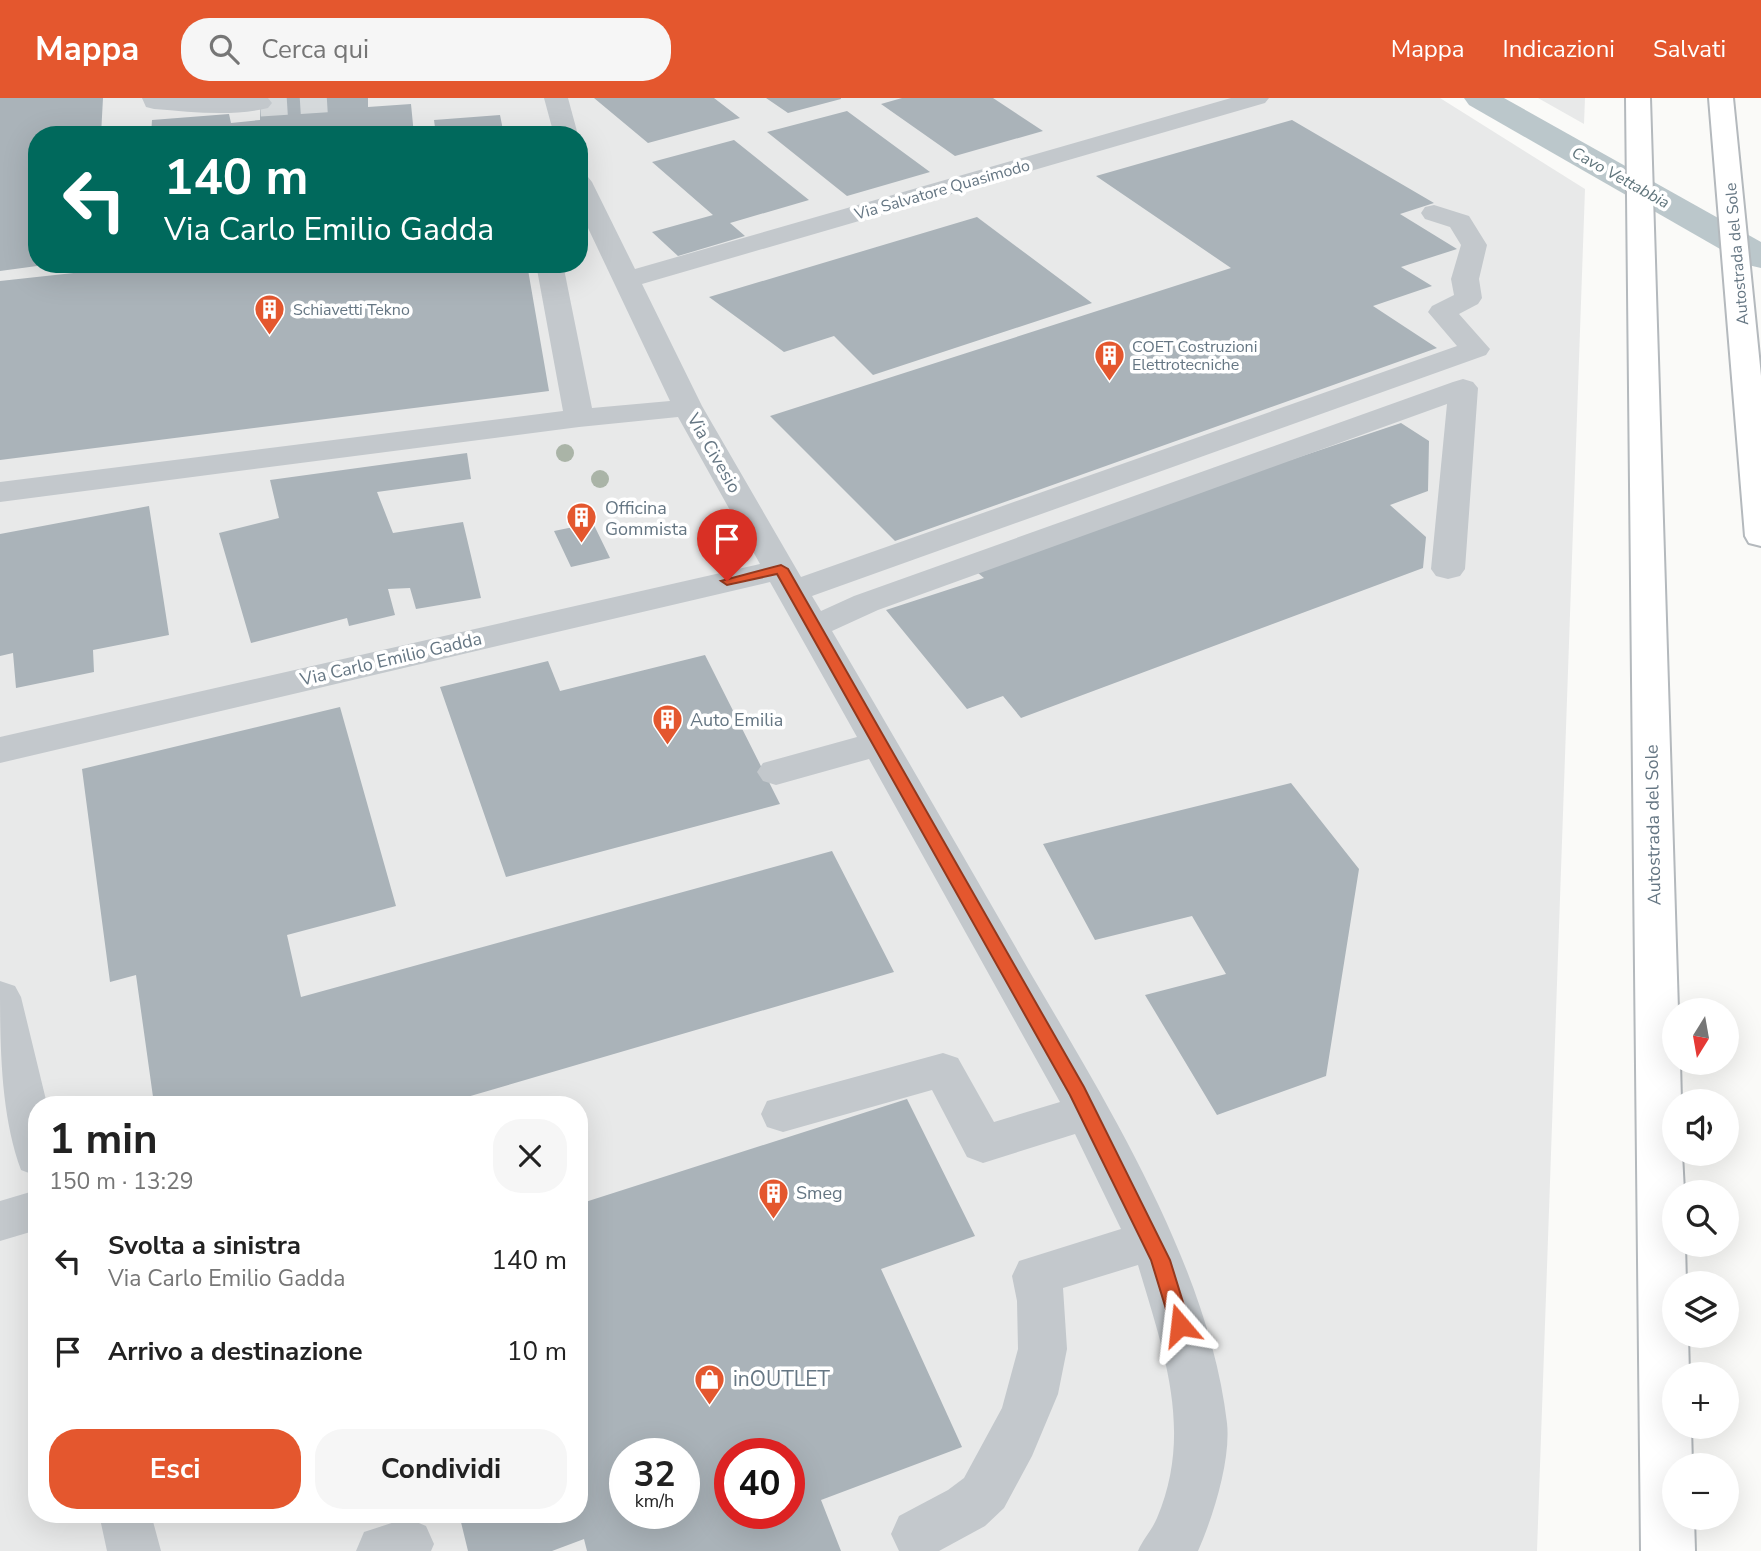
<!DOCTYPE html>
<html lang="it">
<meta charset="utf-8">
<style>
body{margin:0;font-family:"Nunito Sans",sans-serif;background:#f6f6f6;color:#222;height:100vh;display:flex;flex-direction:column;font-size:26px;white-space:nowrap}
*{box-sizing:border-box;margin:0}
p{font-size:23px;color:#767676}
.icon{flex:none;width:38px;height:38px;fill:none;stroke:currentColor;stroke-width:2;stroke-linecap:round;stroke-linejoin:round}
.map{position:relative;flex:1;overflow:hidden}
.drawer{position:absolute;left:28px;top:998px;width:560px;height:427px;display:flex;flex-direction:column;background:#fff;border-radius:28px;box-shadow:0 7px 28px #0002}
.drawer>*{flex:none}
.guide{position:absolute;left:28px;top:28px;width:560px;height:147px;border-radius:28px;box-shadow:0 7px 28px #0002;background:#00695c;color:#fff;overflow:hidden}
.needle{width:46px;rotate:191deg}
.fabs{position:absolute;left:1662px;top:900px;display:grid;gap:14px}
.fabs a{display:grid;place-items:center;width:77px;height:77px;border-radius:50%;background:#fff;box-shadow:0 7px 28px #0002;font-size:35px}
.speed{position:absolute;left:609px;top:1340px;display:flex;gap:14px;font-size:35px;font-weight:700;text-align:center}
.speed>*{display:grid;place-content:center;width:91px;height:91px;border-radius:50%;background:#fff;box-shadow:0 7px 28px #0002;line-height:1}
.speed small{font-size:18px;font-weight:400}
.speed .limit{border:10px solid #d22;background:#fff;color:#111}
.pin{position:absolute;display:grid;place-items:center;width:60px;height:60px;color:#fff;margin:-72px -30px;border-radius:50% 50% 50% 0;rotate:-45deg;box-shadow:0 0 7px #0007}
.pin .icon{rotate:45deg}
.me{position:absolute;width:77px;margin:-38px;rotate:343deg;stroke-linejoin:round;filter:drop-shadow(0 0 5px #0008)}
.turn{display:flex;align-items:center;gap:24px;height:147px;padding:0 21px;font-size:32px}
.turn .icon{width:91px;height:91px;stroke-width:2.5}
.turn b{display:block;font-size:49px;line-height:60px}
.round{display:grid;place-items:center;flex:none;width:74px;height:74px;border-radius:28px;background:#f6f6f6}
.headline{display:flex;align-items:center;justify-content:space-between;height:119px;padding:0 21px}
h1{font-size:42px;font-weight:700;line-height:52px}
.primary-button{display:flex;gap:14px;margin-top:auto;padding:14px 21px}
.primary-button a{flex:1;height:80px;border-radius:28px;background:#e4572e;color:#fff;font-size:28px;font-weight:700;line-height:80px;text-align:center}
.primary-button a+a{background:#f6f6f6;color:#222}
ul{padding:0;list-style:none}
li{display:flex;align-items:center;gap:21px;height:91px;padding:0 21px}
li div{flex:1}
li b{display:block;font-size:26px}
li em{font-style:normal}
header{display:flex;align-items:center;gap:42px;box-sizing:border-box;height:98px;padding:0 35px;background:#e4572e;color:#fff}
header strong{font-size:33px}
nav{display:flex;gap:38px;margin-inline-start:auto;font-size:24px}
.search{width:490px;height:63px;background:#f6f6f6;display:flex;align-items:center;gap:18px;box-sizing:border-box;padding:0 24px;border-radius:28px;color:#767676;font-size:26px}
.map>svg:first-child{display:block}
.built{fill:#e8e9e9;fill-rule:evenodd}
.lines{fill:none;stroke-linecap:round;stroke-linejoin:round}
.canal{fill:#bbc7cb;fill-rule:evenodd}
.building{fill:#aab3b9;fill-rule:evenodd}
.minor-tunnel{stroke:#d5d9db;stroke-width:27;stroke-dasharray:27 13;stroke-linecap:butt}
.highway-casing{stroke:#b4b9bd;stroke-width:4}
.minor{fill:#c3c8cc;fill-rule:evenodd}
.highway{fill:#fff;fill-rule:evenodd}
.tree{fill:#aab4a7}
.route{fill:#e4572e;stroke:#94391e;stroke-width:2}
.labels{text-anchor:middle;stroke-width:7;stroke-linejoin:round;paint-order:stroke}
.far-water-label{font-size:16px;font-style:italic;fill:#60757c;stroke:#fff}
.far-street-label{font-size:16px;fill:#657683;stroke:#fff}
.far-poi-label{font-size:16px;fill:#657683;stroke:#fff;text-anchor:start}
.street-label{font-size:18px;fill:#657683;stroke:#fff}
.poi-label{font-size:18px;fill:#657683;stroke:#fff;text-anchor:start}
.near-poi-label{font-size:21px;fill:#657683;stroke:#fff;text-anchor:start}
</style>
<header>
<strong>Mappa</strong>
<div class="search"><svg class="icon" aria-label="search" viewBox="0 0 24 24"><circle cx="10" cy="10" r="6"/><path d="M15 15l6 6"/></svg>Cerca qui</div>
<nav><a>Mappa</a><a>Indicazioni</a><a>Salvati</a></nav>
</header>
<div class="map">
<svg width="1761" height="1453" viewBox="0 0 1761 1453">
<rect width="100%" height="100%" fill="#fafaf8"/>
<path class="built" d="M0,0H1440L1585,91L1537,1453H0ZM37,37H579V166H37ZM37,1006H579V1416H37ZM625,1356H684V1416H625ZM730,1356H789V1416H730Z
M1538,0H1585L1584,26Z"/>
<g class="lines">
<path class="canal" d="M1464,0H1504L1761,144V170L1748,167L1469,7Z"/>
</g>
<path class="building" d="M0,0H103L101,37H37V168L0,173Z
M260,0H368V9L411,6L414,37H151L152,22L229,16L231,25L260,22Z
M594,0H714L740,20L648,45Z
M766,0H841V1L788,15Z
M902,0H993L1043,33L955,58L881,6Z
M847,13L930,74L847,98L767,34Z
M500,17L504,37H436L434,22Z
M1292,22L1434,105L1400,116L1457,151L1401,169L1432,188L1373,208L1437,250L895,443L770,318L1231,170L1096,78Z
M734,42L809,102L730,125L745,138L678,158L652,134L713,117L652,64Z
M977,119L1092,205L873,277L834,238L784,254L709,199Z
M156,166H527L549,293L0,362V183Z
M1401,325L1429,343L1428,393L1390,407L1426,439L1423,470L1021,620L1003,598L967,611L886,512L984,480L971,469Z
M467,355L471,381L377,394L393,435L463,424L481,500L416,511L410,490L388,491L395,517L349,528L347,520L251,545L219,435L279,420L270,382Z
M149,408L169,537L93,552L94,574L16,590L13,555L0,558V436Z
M593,425L610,460L571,469L554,433Z
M705,557L780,706L506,779L440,589L548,563L560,593Z
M340,609L396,808L287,837L301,899L832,753L894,874L443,1006H154L136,877L110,884L82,671Z
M1291,685L1359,771L1326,978L1217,1017L1145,897L1226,876L1192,818L1095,842L1043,746Z
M907,1001L975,1138L881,1171L962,1349L821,1402L841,1453H587L584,1441L552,1453H468L459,1416H579V1106ZM625,1356H684V1416H625ZM730,1356H789V1416H730Z"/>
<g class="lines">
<path class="minor-tunnel" d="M260,5L339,0"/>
<defs>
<path id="highway" d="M1626,0H1650L1678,912H1675V964H1680L1681,1003H1675V1055H1682L1684,1094H1675V1146H1685L1686,1185H1675V1237H1688L1689,1276H1675V1328H1691L1692,1367H1675V1419H1694L1695,1453H1641Z
M1709,0H1733L1761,278V448L1749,445L1745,438Z"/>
</defs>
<use href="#highway" class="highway-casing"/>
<path class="minor" d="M142,0H268L272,5L268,10C231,19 192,14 154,11L146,9Z
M544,0H568L578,37H554Z
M1231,0H1269L1265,5L642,186L702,308L801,479L1457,248L1428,214L1432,208L1454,197L1451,181L1461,147L1450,129L1425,121L1421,115L1425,109L1434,107L1469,118L1487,147L1479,181L1482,200L1478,206L1459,216L1490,251L1486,257L812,498L821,513L854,498L1453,284L1463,281L1473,284L1478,290L1465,471L1460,478L1448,481L1436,478L1431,471L1447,306L878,512L832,533C899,647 965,761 1031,876C1109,1009 1209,1170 1227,1325C1231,1362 1213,1419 1198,1453H1138C1143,1441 1152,1432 1157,1420C1194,1333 1163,1252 1138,1167L1063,1190L1067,1251L1058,1296L1032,1358L1004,1410L985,1428L939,1453H899L891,1436L899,1418L948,1392L964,1380L1002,1310L1018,1251L1017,1203L1012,1178L1019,1163L1121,1131L1075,1036L983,1065L967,1059L932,992L783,1034L767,1029L761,1016L767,1003L943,955L958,960L994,1024L1060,1004L869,661L776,687L763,683L757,674L763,665L857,639L770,484L0,665V639L760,466L678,319L579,329L0,404V384L563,313L536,166H563L592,310L670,303L579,111V76L588,79L592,84L635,171Z
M0,883L15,888L21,899L47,1006H37V1078L21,1072C0,1015 0,945 0,883Z
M37,1092V1132L0,1143V1103Z
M99,1416H151L161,1453H107Z
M407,1420L426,1428L434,1446L431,1453H356L364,1434Z"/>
<use href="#highway" class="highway"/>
</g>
<g class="tree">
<circle cx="565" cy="355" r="9"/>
<circle cx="600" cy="381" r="9"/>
</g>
<path class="route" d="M781,467L788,471L1084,989L1170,1162L1190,1227L1187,1234L1180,1236L1173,1234L1151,1162L1070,997L777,476L727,487L721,483Z"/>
<defs>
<symbol id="building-pin" viewBox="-11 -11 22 30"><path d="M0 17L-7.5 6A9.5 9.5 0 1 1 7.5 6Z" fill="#e4572e" stroke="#fff"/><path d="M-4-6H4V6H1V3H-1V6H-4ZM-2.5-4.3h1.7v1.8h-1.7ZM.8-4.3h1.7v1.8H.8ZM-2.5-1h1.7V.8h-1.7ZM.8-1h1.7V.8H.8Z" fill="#fff"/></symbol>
<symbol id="shop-pin" viewBox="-11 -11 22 30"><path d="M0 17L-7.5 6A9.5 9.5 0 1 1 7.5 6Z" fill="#e4572e" stroke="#fff"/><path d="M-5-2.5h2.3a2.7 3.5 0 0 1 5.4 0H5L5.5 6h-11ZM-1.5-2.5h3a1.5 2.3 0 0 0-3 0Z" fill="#fff"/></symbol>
</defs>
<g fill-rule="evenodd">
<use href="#building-pin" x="252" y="194" width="35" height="47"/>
<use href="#building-pin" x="1092" y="240" width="35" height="47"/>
<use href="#building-pin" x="564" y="402" width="35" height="47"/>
<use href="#building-pin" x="650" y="604" width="35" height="47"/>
<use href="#building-pin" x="756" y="1078" width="35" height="47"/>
<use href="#shop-pin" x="692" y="1264" width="35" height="47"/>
</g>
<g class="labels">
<g class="far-water-label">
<text transform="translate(1621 79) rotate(29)" y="6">Cavo Vettabbia</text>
</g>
<g class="far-street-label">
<text transform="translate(942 91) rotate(-16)" y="6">Via Salvatore Quasimodo</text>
<text transform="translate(1736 156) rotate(-95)" y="6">Autostrada del Sole</text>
</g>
<g class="far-poi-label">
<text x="293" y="217">Schiavetti Tekno</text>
<text x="1132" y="254">COET Costruzioni<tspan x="1132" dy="18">Elettrotecniche</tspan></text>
</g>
<g class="street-label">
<text transform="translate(714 355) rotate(60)" y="6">Via Civesio</text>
<text transform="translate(391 561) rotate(-13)" y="6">Via Carlo Emilio Gadda</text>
<text transform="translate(1653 727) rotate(-91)" y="6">Autostrada del Sole</text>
</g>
<g class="poi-label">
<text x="605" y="416">Officina<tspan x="605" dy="21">Gommista</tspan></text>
<text x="690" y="628">Auto Emilia</text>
<text x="796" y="1101">Smeg</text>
</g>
<g class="near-poi-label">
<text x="733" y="1288">inOUTLET</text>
</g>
</g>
</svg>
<div class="fabs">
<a><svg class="needle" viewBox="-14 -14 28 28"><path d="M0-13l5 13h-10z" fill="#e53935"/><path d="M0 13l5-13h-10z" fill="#767676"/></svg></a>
<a><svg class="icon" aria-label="sound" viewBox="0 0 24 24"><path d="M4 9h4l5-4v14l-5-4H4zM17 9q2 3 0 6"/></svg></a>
<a><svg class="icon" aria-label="search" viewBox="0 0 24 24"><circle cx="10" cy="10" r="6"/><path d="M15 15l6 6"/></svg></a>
<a><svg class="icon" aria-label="layers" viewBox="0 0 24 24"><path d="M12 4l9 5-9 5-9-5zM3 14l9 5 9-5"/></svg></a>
<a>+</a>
<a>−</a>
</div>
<div class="speed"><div>32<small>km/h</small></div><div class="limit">40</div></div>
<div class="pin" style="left:727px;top:483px;background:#d93025"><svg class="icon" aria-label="arrive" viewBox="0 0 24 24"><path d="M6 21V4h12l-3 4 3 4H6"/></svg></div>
<svg class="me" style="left:1180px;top:1227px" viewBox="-20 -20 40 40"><path d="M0-17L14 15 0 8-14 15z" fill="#e4572e" stroke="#fff" stroke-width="4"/></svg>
<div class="guide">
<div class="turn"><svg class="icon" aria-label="left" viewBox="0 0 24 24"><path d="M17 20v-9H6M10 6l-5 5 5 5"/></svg><div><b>140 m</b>Via Carlo Emilio Gadda</div></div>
</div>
<section class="drawer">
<div class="headline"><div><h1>1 min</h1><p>150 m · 13:29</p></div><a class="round"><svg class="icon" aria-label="close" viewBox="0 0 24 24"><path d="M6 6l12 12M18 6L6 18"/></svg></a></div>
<ul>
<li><svg class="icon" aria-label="left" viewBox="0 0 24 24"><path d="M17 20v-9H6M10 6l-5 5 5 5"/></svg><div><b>Svolta a sinistra</b><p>Via Carlo Emilio Gadda</p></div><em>140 m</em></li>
<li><svg class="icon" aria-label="arrive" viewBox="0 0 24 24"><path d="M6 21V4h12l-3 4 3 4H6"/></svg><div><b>Arrivo a destinazione</b></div><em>10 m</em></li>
</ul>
<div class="primary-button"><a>Esci</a><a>Condividi</a></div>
</section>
</div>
